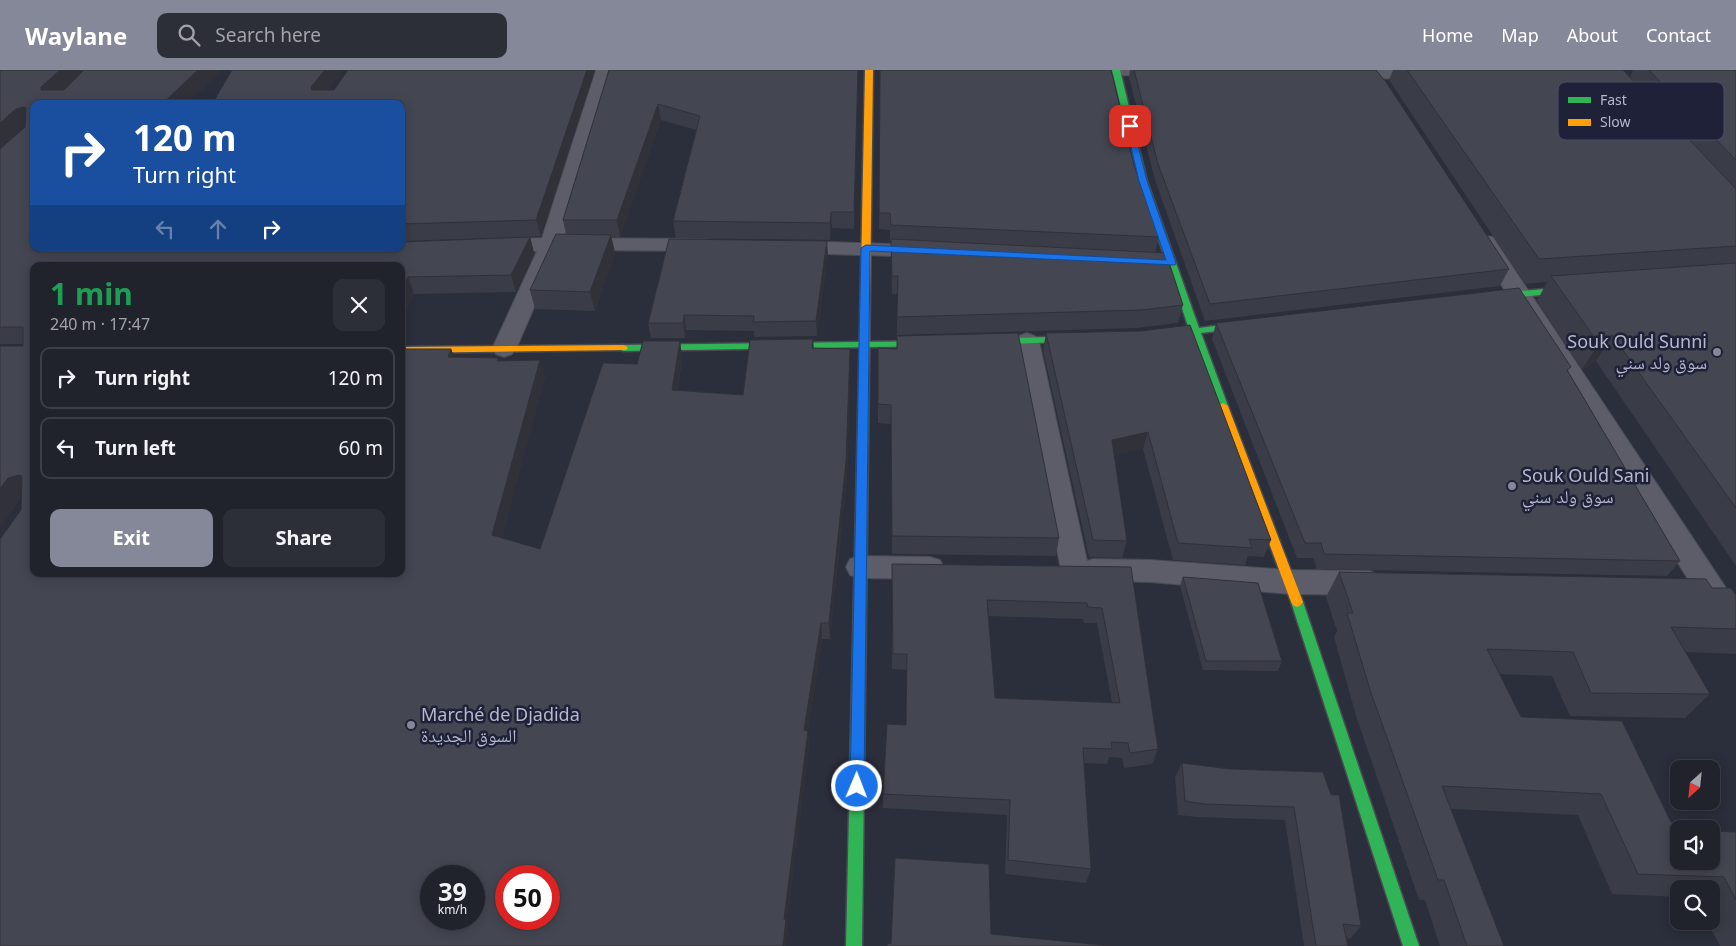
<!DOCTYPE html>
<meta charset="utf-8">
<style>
body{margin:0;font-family:"Noto Sans","Noto Naskh Arabic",sans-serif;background:#2d2f38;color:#f1f3f6;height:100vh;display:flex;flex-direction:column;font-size:19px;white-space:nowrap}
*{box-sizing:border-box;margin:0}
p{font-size:16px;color:#a2a4a9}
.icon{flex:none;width:28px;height:28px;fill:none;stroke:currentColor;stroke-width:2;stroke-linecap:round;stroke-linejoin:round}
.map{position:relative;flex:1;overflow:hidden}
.side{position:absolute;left:30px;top:192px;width:375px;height:315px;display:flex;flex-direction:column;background:#20222c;border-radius:10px;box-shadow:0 2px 12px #0003,0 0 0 1px #3d3f48}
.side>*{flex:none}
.guide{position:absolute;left:30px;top:30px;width:375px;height:152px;border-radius:10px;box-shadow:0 2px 12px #0003,0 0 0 1px #3d3f48;background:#1a4fa0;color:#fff;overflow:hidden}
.needle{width:32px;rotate:207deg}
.tools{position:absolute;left:1670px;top:690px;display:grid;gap:10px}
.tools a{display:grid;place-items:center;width:50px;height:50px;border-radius:10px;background:#20222c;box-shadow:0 2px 12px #0003,0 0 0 1px #3d3f48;font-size:25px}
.speed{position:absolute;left:420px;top:795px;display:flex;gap:10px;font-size:25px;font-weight:700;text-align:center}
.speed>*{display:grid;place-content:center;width:65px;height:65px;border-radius:50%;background:#20222c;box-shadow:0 2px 12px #0003,0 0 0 1px #3d3f48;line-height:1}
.speed small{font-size:12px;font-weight:400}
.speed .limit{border:8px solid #d22;background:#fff;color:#111}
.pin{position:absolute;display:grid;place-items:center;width:42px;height:42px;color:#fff;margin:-21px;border-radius:10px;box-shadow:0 2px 8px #0006}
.me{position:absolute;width:55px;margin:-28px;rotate:1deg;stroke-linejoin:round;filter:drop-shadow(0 0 4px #0008)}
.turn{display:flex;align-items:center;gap:18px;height:105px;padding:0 20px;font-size:22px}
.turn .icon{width:65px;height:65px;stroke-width:2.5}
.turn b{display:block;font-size:35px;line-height:42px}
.lanes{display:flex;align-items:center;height:48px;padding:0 20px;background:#0003;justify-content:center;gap:25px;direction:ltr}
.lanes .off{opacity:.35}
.round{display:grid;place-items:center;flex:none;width:52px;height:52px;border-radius:10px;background:#2d2f38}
.overview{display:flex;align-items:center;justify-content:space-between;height:85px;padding:0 20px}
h1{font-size:30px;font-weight:700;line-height:38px;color:#1e9e55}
.cta{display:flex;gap:10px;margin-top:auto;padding:10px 20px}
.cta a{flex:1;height:58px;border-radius:10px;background:#858899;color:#fff;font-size:20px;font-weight:700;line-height:58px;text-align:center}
.cta a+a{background:#2d2f38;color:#f1f3f6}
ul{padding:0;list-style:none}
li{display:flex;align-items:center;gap:15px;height:62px;margin:0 10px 8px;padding:0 10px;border:2px solid #3d3f48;border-radius:10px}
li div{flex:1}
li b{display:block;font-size:19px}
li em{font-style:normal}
header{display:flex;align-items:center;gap:30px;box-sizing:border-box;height:70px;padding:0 25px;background:#858899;color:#fff}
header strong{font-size:24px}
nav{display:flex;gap:28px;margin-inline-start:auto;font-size:18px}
.search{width:350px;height:45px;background:#2d2f38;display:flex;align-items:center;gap:12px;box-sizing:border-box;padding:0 18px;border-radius:10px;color:#a2a4a9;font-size:19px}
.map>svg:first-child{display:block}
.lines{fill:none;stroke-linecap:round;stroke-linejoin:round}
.street-casing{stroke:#484a54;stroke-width:2}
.fast-casing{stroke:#484a54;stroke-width:3}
.slow-casing{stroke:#484a54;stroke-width:3}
.street{fill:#5c5d69;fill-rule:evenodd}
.fast{fill:#30b455;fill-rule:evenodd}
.slow{fill:#ff9f0a;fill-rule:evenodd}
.wall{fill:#3a3c47;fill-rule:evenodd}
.shaded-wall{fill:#303139}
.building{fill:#444652;stroke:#303139;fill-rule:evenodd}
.route{fill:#1a73e8;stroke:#114b97}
.poi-dot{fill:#858899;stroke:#1e2137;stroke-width:2}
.labels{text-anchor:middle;stroke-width:5;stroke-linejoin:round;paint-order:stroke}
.poi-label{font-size:18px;fill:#b6b8cc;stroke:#1e2137;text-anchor:start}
.key{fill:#1e2137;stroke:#4c4e64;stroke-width:1}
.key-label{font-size:14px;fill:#b6b8cc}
</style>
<header>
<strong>Waylane</strong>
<div class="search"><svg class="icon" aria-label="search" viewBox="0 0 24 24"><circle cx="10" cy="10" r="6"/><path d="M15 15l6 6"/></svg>Search here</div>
<nav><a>Home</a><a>Map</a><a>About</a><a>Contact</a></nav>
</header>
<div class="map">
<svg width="1736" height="876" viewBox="0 0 1736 876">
<rect width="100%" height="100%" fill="#2b2e3b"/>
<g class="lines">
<defs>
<path id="street" d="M596,0H614L564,168L705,169L713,170L716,175L713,180L705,181L559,180L516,279L512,284L504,287L496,284L492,279L537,181L493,182L485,181L482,176L485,171L493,170L542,168Z
M1100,0H1175L1176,1L1173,5L1167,6L1109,5L1103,4Z
M1336,0H1435L1439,4L1436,8L1430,9L1343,8L1337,7L1334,3Z
M1485,166L1493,167L1496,172L1736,533V568L1725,565L1700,528L1474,172L1477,167Z
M791,171L928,175L936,176L939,181L936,186L928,187L791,183L783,182L780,177L783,172Z
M1027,263L1035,266L1039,271L1087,491L1093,489L1150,490L1290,500L1370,501L1380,505L1385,513L1380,521L1370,525L1290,524L1150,512L1093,511C1083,508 1075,511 1065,508L1061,500L1015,271L1019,266Z
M860,486L930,487L940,490L944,498L940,506L930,509L860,508L850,505L846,497L850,489Z"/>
<path id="fast" d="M1112,0H1120L1147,111L1199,258L1252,251L1257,254L1252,257L1201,263L1228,336L1227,338H1219L1218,336L1192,265L1156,269L1151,266L1156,263L1189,259L1139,111Z
M1580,216L1583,217V221L1486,230L1481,227L1486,224Z
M1083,266L1086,267L1088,269L1086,271L983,275L978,272L983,269Z
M935,271L938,272L940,274L938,276L623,281L618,278L623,275Z
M864,298L869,301L862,876H846L859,301Z
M1297,527L1301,529L1303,532L1419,876H1403L1291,532L1293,529Z"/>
<path id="slow" d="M865,0H873L869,301L864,304L859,301Z
M623,275L626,276L628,278L626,280L401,283V277Z
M1223,333L1228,336L1303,532L1301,535L1297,537L1293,535L1291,532L1218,336Z"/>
</defs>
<use href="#street" class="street-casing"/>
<use href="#fast" class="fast-casing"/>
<use href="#slow" class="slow-casing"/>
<use href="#street" class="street"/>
<use href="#fast" class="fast"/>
<use href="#slow" class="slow"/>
</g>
<path class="wall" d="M0,0H222L186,34H34V179H209H208H401V172L522,167L401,171V34H212L232,0H343L328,20H334L348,0H595L541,166L530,167L534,183L516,222L414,224L401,252V196H34V504H401V279H451L454,287L498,288L499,291L540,290L545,307L502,468L540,479L603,293L637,294L643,271H680L682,287L678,320L743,325L750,270L813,269L814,278L850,279V296L847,408L830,569H822L808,661L809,676L787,853L788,862L786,876H0V469L21,440V427L0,457V276H23V274H0V79L25,57V55L0,78ZM431,806H474V849H431ZM506,806H549V849H506Z
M609,0H858L854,159L832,158L830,170L676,168L673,151L696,60L661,50L620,167H611L615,183L595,241L535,239L530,220L566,164L563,150Z
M880,0L1134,95L1159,167L1155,183L1183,235L1178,253L1137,258L897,265V224H892L891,171H890V160L879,159Z
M1130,0H1376L1509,199L1500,216L1205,251L1155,110L1129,7Z
M1393,0H1736V496L1596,291L1582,299L1537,231L1547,212L1525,214L1389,10ZM1623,0H1633L1630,7Z
M828,186L817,266L754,267V261L686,260L685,268H651L648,253Z
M1216,253L1568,301L1680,491L1667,506L1317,499L1313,488H1297L1212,269Z
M1046,263L1271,470L1264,487L1248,486L1245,495L1173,490L1143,379L1114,385L1127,471L1122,488L1089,487L1043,280Z
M878,278L1059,468L1056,486L892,484L891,354L878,353Z
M892,494L1131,497L1158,679L1152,694L1124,698L1122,688L1109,687L1107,694L1084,693L1091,799L1086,813L1005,804L1007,745L883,738V724L906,655L907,600L892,599ZM988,546L1083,549L1084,553H1097L1112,632L995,628Z
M1339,502L1712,518L1736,525V584L1685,582L1710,624L1685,648L1570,646L1552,606L1499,604L1521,647L1679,791L1736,762V876H1720L1707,851H1711V819H1679V827L1612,824L1578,745L1451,739L1504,876H1440L1425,830H1419L1356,646L1334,567L1337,561L1326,527Z
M1183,507L1282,591L1278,601L1203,600L1180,516Z
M1182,693L1230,699L1323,702L1361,856L1350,869L1346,868L1348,876H1304L1285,750L1197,747L1178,745L1175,707Z"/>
<path class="shaded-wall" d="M60,0H85L51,33L41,20V17Z
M198,0H222L186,34H162Z
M325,0H343L318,33L312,20L311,17Z
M587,0H595L541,166L536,150Z
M858,0L854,159V142Z
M658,34L661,50L620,167L617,150Z
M24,37L33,52L26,55L0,78V53L16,39Z
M831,142L832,158L830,170V153Z
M611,165L615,183L595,241L590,222Z
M530,167L534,183L516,222L511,205Z
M827,171L828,186L817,266L816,251Z
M408,207L414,224L401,252V221Z
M684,245L686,260L685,268L683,253Z
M1612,265L1596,291L1582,299L1599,274Z
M680,271L682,287L675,337L672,320Z
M451,279L458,296L448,287Z
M850,279V296L847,408L830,569L829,553Z
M540,290L545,307L499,481L492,465Z
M1148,362L1143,379L1108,387L1112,370Z
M19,405L33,421L22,425L0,457V419L8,408Z
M821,553L822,569L806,675L804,660Z
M808,661L809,676L787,853L788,862L786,876H783L784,849Z"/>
<path class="building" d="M0,0H60L41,17V20H64L84,0H198L162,34H34V179H401V172L530,167L511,205L408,207L401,221V196H34V504H401V279H451L448,287L498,288L497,291L540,290L492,465L540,479L603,293L637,294L643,271H680L672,320L743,325L750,270L813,269L812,278L850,279L846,392L829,553H821L804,660L808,661L784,849H786L783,876H0V469L21,440L22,406L19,405L8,408L0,419V276H23V257H0V79L25,57L26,38L24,37L16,39L0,53ZM431,806H474V849H431ZM506,806H549V849H506Z
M232,0H325L311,17L312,20H334L348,0H587L536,150L401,154V34H212Z
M609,0H858L854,142H831L830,153L673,151L700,46L658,34L617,150H563Z
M880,0H1111L1134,95L1159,167L891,155L890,143H879Z
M1134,0H1376L1386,12L1509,199L1210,234L1158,94Z
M1407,0H1623L1736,119V176L1539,189Z
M1649,0H1736V90Z
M556,164L611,165L590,222L530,220Z
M669,169L827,171L816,251L753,252L754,246L684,245L683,253H648Z
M891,169L1166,183L1183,235L1141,240L897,247L898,206H892Z
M1736,193V438L1612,265L1599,274L1551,206Z
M1519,218L1571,297L1567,300L1680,491L1324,484L1321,473H1305L1216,253Z
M1190,255L1271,470L1249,469L1252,478L1178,473L1148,362L1112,370L1127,471L1093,470L1046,263L1141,261Z
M1018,263L1059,468L892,466L891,335L878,334V278L897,279V266Z
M892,494L1131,497L1158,679L1130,683L1128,673L1111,672L1112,679L1083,678L1091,799L1008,790L1010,730L883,724L887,654L906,655L907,584H893ZM987,530L1087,533L1088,537L1102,538L1120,633L995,628Z
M1339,502L1706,509L1712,518H1731L1736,525V559L1671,557L1710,624L1591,623L1573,582L1487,579L1521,647L1622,651L1671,752H1680L1683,759H1679V791H1711V761L1736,762V830L1724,807L1638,804L1601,724L1442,716L1504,876H1467L1444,810H1438L1371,623L1347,543H1353Z
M1183,507L1258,513L1282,591H1206Z
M1182,693L1230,699L1323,702L1331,725H1339L1361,856L1343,854L1348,876H1316L1294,737L1204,734L1185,731Z
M895,788L989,794L991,864L1112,876H887V873L891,874Z"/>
<path class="route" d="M1130,53L1133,56L1147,111L1176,193L1175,195L870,181L864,716L862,721L857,723L852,721L850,716L861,178L866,175L1166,190L1139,111L1126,56Z"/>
<g class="poi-dot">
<circle cx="1717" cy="282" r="5"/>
<circle cx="1512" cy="416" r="5"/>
<circle cx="411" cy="655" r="5"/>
</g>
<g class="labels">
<g class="poi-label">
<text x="1707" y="278" text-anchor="end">Souk Ould Sunni<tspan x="1707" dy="21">سوق ولد سني</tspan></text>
<text x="1522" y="412">Souk Ould Sani<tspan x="1522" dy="21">سوق ولد سني</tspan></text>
<text x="421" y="651">Marché de Djadida<tspan x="421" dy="21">السوق الجديدة</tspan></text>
</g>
</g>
<rect x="1558" y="12" width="166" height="58" rx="8" class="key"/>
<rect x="1568" y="27" width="23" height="6" fill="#30b455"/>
<rect x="1568" y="49" width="23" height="7" fill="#ff9f0a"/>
<g class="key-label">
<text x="1600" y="35">Fast</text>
<text x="1600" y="57">Slow</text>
</g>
</svg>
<div class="tools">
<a><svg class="needle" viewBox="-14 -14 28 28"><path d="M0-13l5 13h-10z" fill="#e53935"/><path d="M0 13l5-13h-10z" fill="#a2a4a9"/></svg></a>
<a><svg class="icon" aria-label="sound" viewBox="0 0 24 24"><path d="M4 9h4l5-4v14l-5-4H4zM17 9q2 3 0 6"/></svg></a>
<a><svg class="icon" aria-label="search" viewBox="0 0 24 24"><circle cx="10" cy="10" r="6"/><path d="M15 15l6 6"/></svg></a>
</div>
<div class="speed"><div>39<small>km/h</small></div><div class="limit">50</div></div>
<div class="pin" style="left:1130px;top:56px;background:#d93025"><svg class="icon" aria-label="arrive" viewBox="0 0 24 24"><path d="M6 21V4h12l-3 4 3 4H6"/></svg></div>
<svg class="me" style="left:857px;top:716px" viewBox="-20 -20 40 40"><circle r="17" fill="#1a73e8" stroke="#fff" stroke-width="3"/><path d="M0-11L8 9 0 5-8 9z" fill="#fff"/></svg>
<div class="guide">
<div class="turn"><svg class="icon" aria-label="right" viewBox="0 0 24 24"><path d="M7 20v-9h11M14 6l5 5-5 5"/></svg><div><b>120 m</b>Turn right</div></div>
<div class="lanes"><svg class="icon off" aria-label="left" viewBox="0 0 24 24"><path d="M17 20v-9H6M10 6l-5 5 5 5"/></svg><svg class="icon off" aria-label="ahead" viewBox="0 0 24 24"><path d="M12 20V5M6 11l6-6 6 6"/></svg><svg class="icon" aria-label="right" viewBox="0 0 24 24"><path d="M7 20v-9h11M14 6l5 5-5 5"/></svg></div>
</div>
<section class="side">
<div class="overview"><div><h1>1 min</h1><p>240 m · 17:47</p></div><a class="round"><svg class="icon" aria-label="close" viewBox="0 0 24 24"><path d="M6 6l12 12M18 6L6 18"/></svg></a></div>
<ul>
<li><svg class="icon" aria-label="right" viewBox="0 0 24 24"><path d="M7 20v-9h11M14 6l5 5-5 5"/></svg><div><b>Turn right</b></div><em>120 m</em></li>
<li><svg class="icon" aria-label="left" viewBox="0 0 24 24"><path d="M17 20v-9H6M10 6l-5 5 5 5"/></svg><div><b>Turn left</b></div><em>60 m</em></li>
</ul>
<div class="cta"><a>Exit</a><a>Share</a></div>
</section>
</div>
